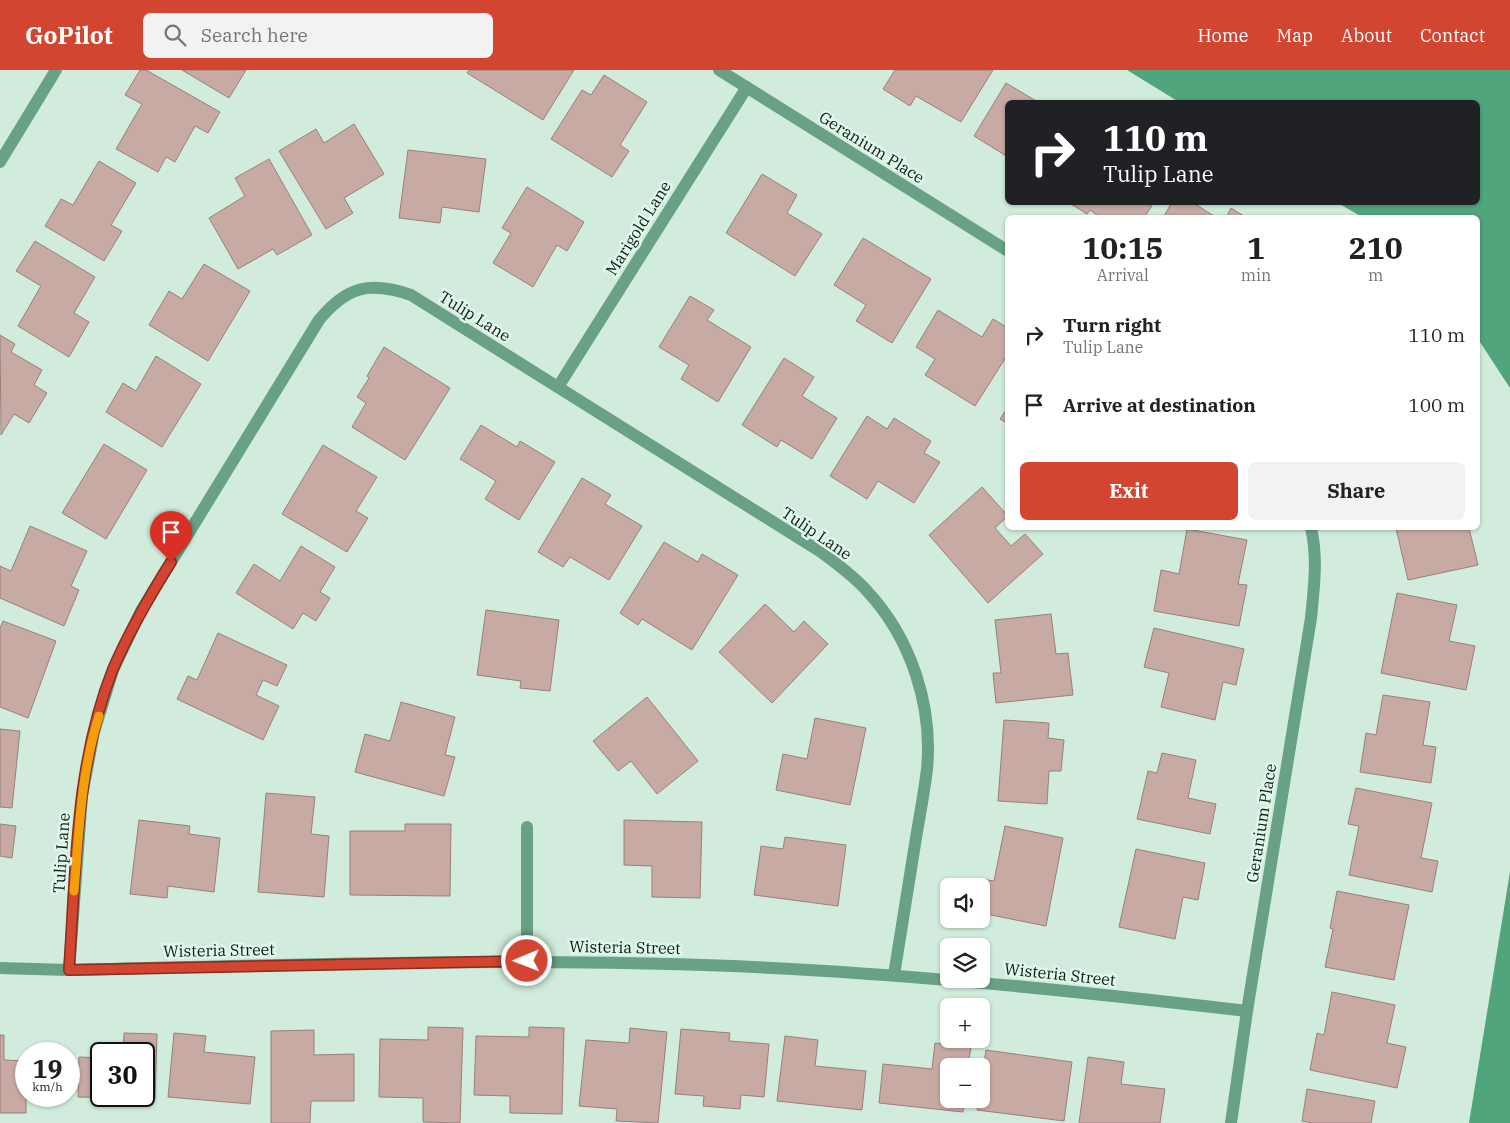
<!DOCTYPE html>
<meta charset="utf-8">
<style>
body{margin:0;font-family:"IBM Plex Serif",serif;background:#f2f2f2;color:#222;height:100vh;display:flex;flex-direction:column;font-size:19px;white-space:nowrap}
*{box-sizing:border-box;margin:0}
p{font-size:16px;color:#767676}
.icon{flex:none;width:28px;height:28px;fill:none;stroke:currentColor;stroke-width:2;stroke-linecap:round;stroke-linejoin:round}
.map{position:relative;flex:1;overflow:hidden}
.panel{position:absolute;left:1005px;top:145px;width:475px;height:315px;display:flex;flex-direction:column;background:#fff;border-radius:8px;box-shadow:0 1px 4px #0004}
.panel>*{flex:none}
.guide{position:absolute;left:1005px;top:30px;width:475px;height:105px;border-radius:8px;box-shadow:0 1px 4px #0004;background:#202124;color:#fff;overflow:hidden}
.buttons{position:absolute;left:940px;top:808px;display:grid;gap:10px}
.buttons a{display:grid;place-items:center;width:50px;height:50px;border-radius:8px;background:#fff;box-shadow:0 1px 4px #0004;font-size:25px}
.speed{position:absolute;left:15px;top:972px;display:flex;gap:10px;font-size:25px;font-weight:700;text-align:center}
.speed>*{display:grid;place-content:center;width:65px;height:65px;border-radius:50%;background:#fff;box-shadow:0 1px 4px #0004;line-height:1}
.speed small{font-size:12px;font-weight:400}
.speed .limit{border:2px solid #111;border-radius:8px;background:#fff;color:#111}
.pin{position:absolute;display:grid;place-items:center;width:42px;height:42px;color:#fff;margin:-51px -21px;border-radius:50% 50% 50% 0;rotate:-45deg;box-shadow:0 0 5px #0007}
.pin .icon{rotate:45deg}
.me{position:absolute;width:55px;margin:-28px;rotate:269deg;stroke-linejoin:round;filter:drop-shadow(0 0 4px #0008)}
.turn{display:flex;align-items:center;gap:18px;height:105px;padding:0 15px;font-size:22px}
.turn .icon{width:65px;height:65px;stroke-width:2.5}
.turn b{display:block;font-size:35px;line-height:42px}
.eta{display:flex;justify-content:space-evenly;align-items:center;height:85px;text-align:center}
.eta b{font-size:30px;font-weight:700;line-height:35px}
.primary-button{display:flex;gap:10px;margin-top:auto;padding:10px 15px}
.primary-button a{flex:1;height:58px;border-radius:8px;background:#d14531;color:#fff;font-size:20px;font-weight:700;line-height:58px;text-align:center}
.primary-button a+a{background:#f2f2f2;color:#222}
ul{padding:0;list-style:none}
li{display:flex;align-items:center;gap:15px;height:70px;padding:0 15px}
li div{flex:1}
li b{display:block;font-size:19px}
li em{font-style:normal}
header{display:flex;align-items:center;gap:30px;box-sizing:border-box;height:70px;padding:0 25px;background:#d14531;color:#fff}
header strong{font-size:24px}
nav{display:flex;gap:28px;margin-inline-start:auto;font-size:18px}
.search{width:350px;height:45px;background:#f2f2f2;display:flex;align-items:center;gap:12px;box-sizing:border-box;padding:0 18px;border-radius:8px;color:#767676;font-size:19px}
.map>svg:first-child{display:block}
.water{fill:#50a57d}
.building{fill:#c8aaa5;stroke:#9a7f79}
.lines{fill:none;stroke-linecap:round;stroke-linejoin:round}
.minor{stroke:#69a184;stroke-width:12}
.route-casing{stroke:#882d20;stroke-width:12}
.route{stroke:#d14531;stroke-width:9}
.slow{stroke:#f59e0b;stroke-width:9}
.labels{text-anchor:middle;stroke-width:5;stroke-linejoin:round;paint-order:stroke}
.street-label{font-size:16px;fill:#111b16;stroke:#def9ea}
</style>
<header>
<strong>GoPilot</strong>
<div class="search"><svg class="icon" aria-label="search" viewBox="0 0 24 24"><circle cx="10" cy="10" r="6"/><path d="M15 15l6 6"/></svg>Search here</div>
<nav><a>Home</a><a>Map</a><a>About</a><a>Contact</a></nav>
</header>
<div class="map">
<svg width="1510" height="1053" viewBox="0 0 1510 1053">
<rect width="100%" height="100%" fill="#d1ecdc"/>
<path class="water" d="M1127,0H1510V318L1478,269V148L1362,147L1338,133L1478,132V32H1179Z
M1510,802V1053H1469Z"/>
<path class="building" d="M140,0H146L220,42L208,63L195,56L175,92L166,87L158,102L116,79L142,34L125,25Z
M182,0H246L229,28Z
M469,0H574L543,50L467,3Z
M895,0H993L961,52L916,26L910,36L883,19Z
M604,5L647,32L620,75L629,81L612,107L551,69L582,20L591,25Z
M1006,13L1038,32H1008V87L974,66Z
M354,54L384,104L344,128L353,143L326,159L279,81L316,59L324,73Z
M408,80L486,89L479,142L442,137L440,153L399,148Z
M269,89L312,165L277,185L273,179L238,199L209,148L245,126L235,108Z
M99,91L136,113L111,155L122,161L104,191L45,156L61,129L73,135Z
M762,104L797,125L787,143L822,164L795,206L726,163Z
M527,117L584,152L567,181L557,175L533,217L493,193L511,163L502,158Z
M1068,132H1154L1144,148H1101L1090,140L1087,144Z
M1172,132H1192L1217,148H1163Z
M1231,138L1247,148H1226Z
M863,168L931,209L892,273L856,251L866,235L834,215Z
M35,171L95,207L74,243L89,252L69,287L18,256L41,216L16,201Z
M204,194L250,221L208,291L149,255L169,221L182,229Z
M690,226L714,240L707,250L751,277L718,332L681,309L689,295L659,277Z
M938,240L982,267L993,249L1008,258V284L975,336L925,305L935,289L916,277Z
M0,265L15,274L11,282L42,300L34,315L47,323L29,353L14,344L1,365Z
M384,277L450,318L405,390L352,357L366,333L357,327L369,308L367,306Z
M156,286L201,314L162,377L106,342L123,313L136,321Z
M784,288L814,307L802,326L837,348L812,389L781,370L777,377L742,355Z
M1008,337V354L1000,349Z
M867,346L887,359L894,348L931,371L924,383L940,392L914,433L878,411L867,429L830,406Z
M481,355L517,377L520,371L555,392L519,450L485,429L496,411L460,389Z
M104,374L147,400L106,469L62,443Z
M323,375L377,407L356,441L368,448L347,482L282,444Z
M582,408L611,425L605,434L642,456L609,510L570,487L563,497L538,482Z
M982,417L1008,446L995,458L1011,476L1025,464L1043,484L988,533L929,465Z
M30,456L87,481L71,516L79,520L64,556L0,528V496L11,501Z
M1396,458H1469L1478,495L1408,510Z
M1187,459L1247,470L1238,514L1247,515L1239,556L1154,541L1161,500L1179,504Z
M664,472L698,492L702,484L738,505L692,580L642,549L638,555L620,543Z
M301,476L335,497L320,522L330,528L316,551L303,543L293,559L236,523L254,494L280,511Z
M1397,523L1457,535L1449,571L1475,576L1466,620L1381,603Z
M765,534L794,562L804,551L828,574L772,633L719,582Z
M486,540L559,550L550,621L520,618L521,611L477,605Z
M1051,544L1056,584L1068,583L1073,625L996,633L993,603H1001L995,550Z
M3,551L56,571L28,648L0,637V558Z
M1154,558L1244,579L1236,615L1223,612L1215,650L1161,637L1169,603L1144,597Z
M218,563L287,595L277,616L263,610L256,625L279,636L263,670L177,629L188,606L197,610Z
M1383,625L1430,632L1423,675L1436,677L1431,713L1360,702L1366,663L1376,665Z
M647,627L698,691L657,724L631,691L618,701L593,671Z
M401,632L455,647L445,685L455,687L444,726L355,702L365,664L390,671Z
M815,648L866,658L850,735L776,720L783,684L807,689Z
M1004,650L1049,653L1048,668L1064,670L1061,701H1049L1047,734L998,731Z
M0,659L20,661L12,738L0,737Z
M1162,683L1196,690L1188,728L1216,734L1210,764L1137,749L1148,701L1157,703Z
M1356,718L1432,733L1421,788L1438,791L1432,822L1349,805L1359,756L1348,754Z
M266,723L315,727L311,764L329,766L324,827L258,822Z
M139,750L190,756L189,764L220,768L214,822L168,816L167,828L130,824Z
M624,750L702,752L700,828L652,827V796L624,795Z
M0,754L16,756L12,788L0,786Z
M405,754H451L450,826L350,825V761H405Z
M1005,756L1063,768L1046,856L981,843V816H980L981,809L994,811Z
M785,767L846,775L838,836L754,825L761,776L783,779Z
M1136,779L1205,793L1198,830L1183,827L1175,869L1119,857Z
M1337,821L1409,835L1394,910L1325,897L1333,859L1330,858Z
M1332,922L1395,935L1387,973L1406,977L1397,1018L1310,1000L1317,963L1324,965Z
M428,957L463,958L460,1053L423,1052V1028L379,1027L380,969L428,970Z
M529,957L564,958L562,1044L510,1043V1026L474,1025L476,966L529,967Z
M630,958L667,962L658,1053L616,1051L617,1039L579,1036L586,970L629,973Z
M681,959L730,963L729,971L769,974L764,1027L741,1025L740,1039L703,1036L704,1026L675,1024Z
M314,960V985L354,984V1031H311L310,1053H271V961Z
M124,963L157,964L155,1029L78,1027L79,987L101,988V1026H144V984H123Z
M174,963L206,966L204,982L255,987L250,1034L168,1027Z
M0,965H4V990L26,991V1026H59V1029H26V1043H0Z
M785,966L818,970L815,996L866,1001L862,1040L777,1031Z
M935,973L971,977L968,996H949V1029H964L963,1042L879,1033L883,994L932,999Z
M986,980L1072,992L1064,1051L977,1040L979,1029H981V1012Z
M1088,987L1124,992L1121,1014L1165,1019L1160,1053H1079Z
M1307,1019L1375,1031L1371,1053H1313L1302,1051Z"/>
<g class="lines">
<path class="minor" d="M719,0L1008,181
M0,92L56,0
M558,317L747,17
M527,891V757
M0,898L69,900C280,895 492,888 703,895C885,901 1066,920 1247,941
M69,900L82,726L94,662L113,600L141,541L319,250C347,216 370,211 411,225L821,482C837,494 854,506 867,521C911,568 933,636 927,699C924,724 919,749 915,774C908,818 901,861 894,905
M1231,1053L1247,941L1311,548C1314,517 1318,488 1311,458"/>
</g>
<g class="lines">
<defs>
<path id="route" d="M171,492C149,527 129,562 113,599C75,694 76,800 69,900L527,891"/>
</defs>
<use href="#route" class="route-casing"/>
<use href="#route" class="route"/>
<path class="slow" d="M74,821C79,762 81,702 99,646"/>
</g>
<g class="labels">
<g class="street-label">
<text transform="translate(872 77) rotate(32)" y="6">Geranium Place</text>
<text transform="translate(638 158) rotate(-58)" y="6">Marigold Lane</text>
<text transform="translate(475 246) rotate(32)" y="6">Tulip Lane</text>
<text transform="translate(817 463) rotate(34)" y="6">Tulip Lane</text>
<text transform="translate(1261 753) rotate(-81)" y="6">Geranium Place</text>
<text transform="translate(61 783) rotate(-86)" y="6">Tulip Lane</text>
<text transform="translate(625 877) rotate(1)" y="6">Wisteria Street</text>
<text transform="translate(219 880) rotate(-1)" y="6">Wisteria Street</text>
<text transform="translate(1060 904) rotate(6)" y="6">Wisteria Street</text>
</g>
</g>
</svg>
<div class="buttons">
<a><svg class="icon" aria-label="sound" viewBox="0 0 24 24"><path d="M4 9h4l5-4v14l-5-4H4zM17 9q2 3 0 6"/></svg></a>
<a><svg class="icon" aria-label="layers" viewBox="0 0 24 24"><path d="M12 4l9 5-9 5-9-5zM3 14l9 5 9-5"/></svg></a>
<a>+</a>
<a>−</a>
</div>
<div class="speed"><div>19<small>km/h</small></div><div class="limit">30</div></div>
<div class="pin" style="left:171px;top:492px;background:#d93025"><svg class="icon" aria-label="arrive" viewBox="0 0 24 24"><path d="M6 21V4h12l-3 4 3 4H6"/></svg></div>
<svg class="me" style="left:527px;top:891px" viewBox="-20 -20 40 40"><circle r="17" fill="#d14531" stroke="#fff" stroke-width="3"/><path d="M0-11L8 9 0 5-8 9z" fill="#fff"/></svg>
<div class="guide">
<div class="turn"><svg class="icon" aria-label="right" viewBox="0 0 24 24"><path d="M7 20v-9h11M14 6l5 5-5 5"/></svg><div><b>110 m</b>Tulip Lane</div></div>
</div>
<section class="panel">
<div class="eta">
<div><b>10:15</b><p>Arrival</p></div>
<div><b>1</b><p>min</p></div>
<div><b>210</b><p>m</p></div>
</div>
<ul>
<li><svg class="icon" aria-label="right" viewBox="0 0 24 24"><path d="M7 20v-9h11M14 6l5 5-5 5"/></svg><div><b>Turn right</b><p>Tulip Lane</p></div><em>110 m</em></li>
<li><svg class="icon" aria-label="arrive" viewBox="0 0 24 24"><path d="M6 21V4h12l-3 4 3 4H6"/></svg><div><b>Arrive at destination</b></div><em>100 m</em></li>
</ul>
<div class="primary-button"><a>Exit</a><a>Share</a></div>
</section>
</div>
